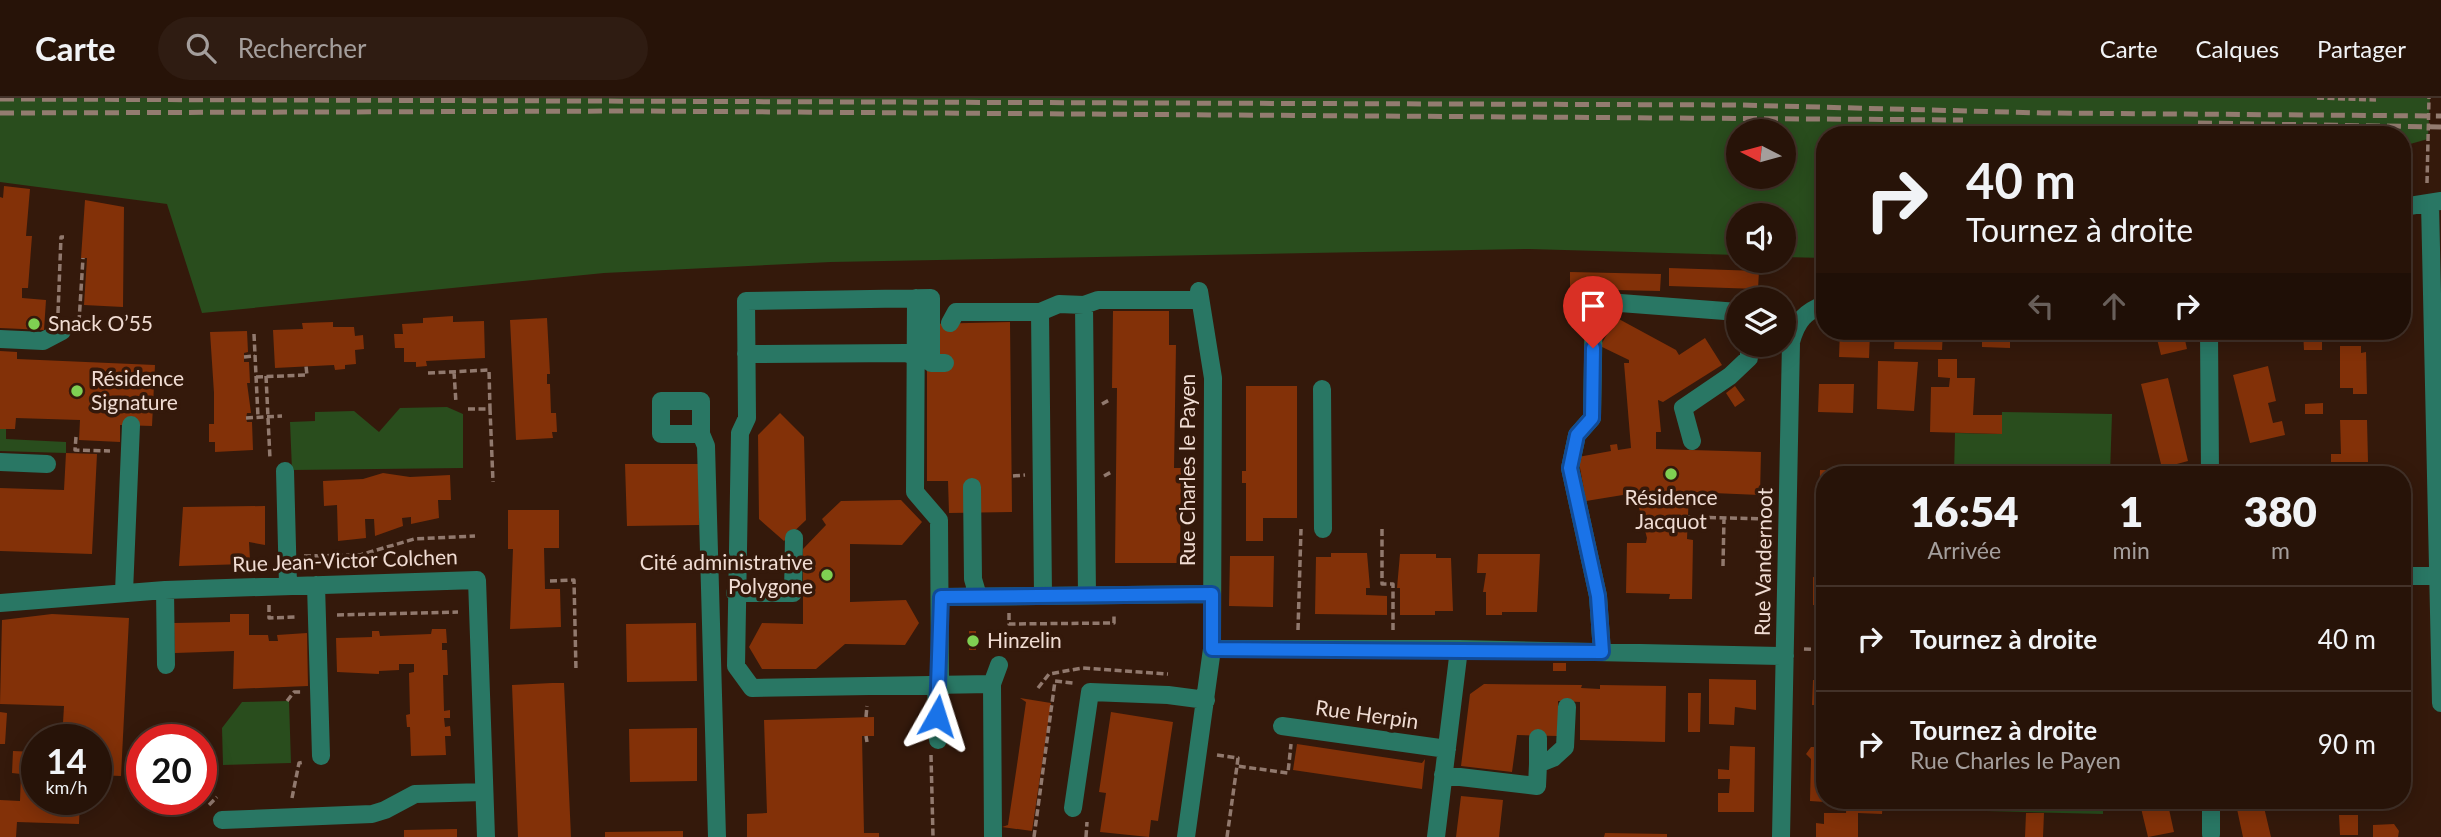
<!DOCTYPE html>
<html lang="fr">
<meta charset="utf-8">
<style>
body{margin:0;font-family:Lato,sans-serif;background:#2f1c12;color:#f1f3f6;height:100vh;display:flex;flex-direction:column;font-size:26px;white-space:nowrap}
*{box-sizing:border-box;margin:0}
p{font-size:23px;color:#a49e9c}
.icon{flex:none;width:38px;height:38px;fill:none;stroke:currentColor;stroke-width:2;stroke-linecap:round;stroke-linejoin:round}
.map{position:relative;flex:1;overflow:hidden}
.panel{position:absolute;left:1816px;top:368px;width:595px;height:343px;display:flex;flex-direction:column;background:#271308;border-radius:28px;box-shadow:0 4px 18px #0003,0 0 0 2px #433229}
.panel>*{flex:none}
.guide{position:absolute;left:1816px;top:28px;width:595px;height:214px;border-radius:28px;box-shadow:0 4px 18px #0003,0 0 0 2px #433229;background:#271308;color:#f1f3f6;overflow:hidden}
.needle{width:46px;rotate:276deg}
.fabs{position:absolute;left:1726px;top:21px;display:grid;gap:14px}
.fabs a{display:grid;place-items:center;width:70px;height:70px;border-radius:50%;background:#271308;box-shadow:0 4px 18px #0003,0 0 0 2px #433229;font-size:35px}
.speed{position:absolute;left:21px;top:626px;display:flex;gap:14px;font-size:35px;font-weight:700;text-align:center}
.speed>*{display:grid;place-content:center;width:91px;height:91px;border-radius:50%;background:#271308;box-shadow:0 4px 18px #0003,0 0 0 2px #433229;line-height:1}
.speed small{font-size:18px;font-weight:400}
.speed .limit{border:10px solid #d22;background:#fff;color:#111}
.pin{position:absolute;display:grid;place-items:center;width:60px;height:60px;color:#fff;margin:-72px -30px;border-radius:50% 50% 50% 0;rotate:-45deg;box-shadow:0 0 7px #0007}
.pin .icon{rotate:45deg}
.me{position:absolute;width:77px;margin:-38px;rotate:6deg;stroke-linejoin:round;filter:drop-shadow(0 0 5px #0008)}
.turn{display:flex;align-items:center;gap:24px;height:147px;padding:0 35px;font-size:32px}
.turn .icon{width:91px;height:91px;stroke-width:2.5}
.turn b{display:block;font-size:49px;line-height:60px}
.lanes{display:flex;align-items:center;height:66px;padding:0 35px;background:#0003;justify-content:center;gap:35px;direction:ltr}
.lanes .off{opacity:.35}
.eta{display:flex;justify-content:space-evenly;align-items:center;height:119px;text-align:center}
.eta b{font-size:42px;font-weight:800;line-height:49px}
ul{padding:0;list-style:none}
li{display:flex;align-items:center;gap:21px;height:105px;padding:0 35px;border-top:2px solid #433229}
li div{flex:1}
li b{display:block;font-size:26px}
li em{font-style:normal}
header{display:flex;align-items:center;gap:42px;box-sizing:border-box;height:98px;padding:0 35px;background:#271308;border-bottom:2px solid #433229}
header strong{font-size:33px}
nav{display:flex;gap:38px;margin-inline-start:auto;font-size:24px}
.search{width:490px;height:63px;background:#2f1c12;display:flex;align-items:center;gap:18px;box-sizing:border-box;padding:0 24px;border-radius:38px;color:#a49e9c;font-size:26px}
.map>svg:first-child{display:block}
.green{fill:#294d1d;fill-rule:evenodd}
.building{fill:#833108}
.lines{fill:none;stroke-linecap:round;stroke-linejoin:round}
.path{stroke:#91796e;stroke-width:3.5;stroke-dasharray:7 3.5;stroke-linecap:butt}
.minor{stroke:#297764;stroke-width:18}
.rail{stroke:#937c70;stroke-width:5;stroke-dasharray:14 7;stroke-linecap:butt}
.route-casing{stroke:#114b97;stroke-width:18}
.route{stroke:#1a73e8;stroke-width:12}
.poi-dot{fill:#7fd052;stroke:#34190b;stroke-width:2.5}
.labels{text-anchor:middle;stroke-width:7;stroke-linejoin:round;paint-order:stroke}
.poi-label{font-size:21px;fill:#f0dcd3;stroke:#34190b;text-anchor:start}
.street-label{font-size:21px;fill:#f0dcd3;stroke:#34190b}
</style>
<header>
<strong>Carte</strong>
<div class="search"><svg class="icon" aria-label="search" viewBox="0 0 24 24"><circle cx="10" cy="10" r="6"/><path d="M15 15l6 6"/></svg>Rechercher</div>
<nav><a>Carte</a><a>Calques</a><a>Partager</a></nav>
</header>
<div class="map">
<svg width="2441" height="739" viewBox="0 0 2441 739">
<rect width="100%" height="100%" fill="#34190b"/>
<path class="green" d="M0,0H2430L2428,41L2403,48V37H1825V160L1783,159V117H1738V157L1529,151L831,164L604,175L202,215L167,106L0,84ZM1738,33H1783V79H1738Z
M447,309L463,316V370L292,372L290,324L315,323V314L354,313L379,334L400,310Z
M2002,314L2112,316L2110,376H1954L1955,335L2002,336Z
M0,331H6V341L66,344V355L0,353Z
M289,603L291,665L223,667L222,630L242,604Z
M1947,702H2103V716L1947,712Z"/>
<path class="building" d="M4,88L30,91L26,138H32L28,190H22V200L46,202L44,232L0,230V99L3,100Z
M85,102L124,109L123,209L84,207L87,160H81Z
M1669,170L1759,173L1758,191L1669,188Z
M1570,174L1661,176L1660,193L1570,191Z
M1113,213H1169V247H1176L1174,370H1181L1180,465H1115L1117,290H1112Z
M453,218V224L484,223L485,260L426,263L427,268L416,269V264H404V250H395L394,236H403L402,226L423,225V220Z
M547,220L550,276H547V286H550L551,315H556L557,334H552L553,340L516,342L510,222Z
M1617,220L1676,252L1679,257L1705,240L1722,267L1663,304L1658,302L1661,334H1656V351L1761,354L1760,397L1689,394L1687,441L1693,442L1692,501H1669L1670,496L1626,495L1627,445H1646L1647,440L1635,395L1586,403L1578,359L1611,353L1610,347L1617,346L1618,352L1631,350L1624,265H1629V262L1600,248Z
M333,224V229H354L355,238L363,237L364,251L355,252L356,266L345,267V271L335,272L334,267L275,270L273,232L303,231L302,225Z
M1010,224L1012,414L949,415L948,383H927V226Z
M247,233L248,254L244,255V264H249L250,285H247L251,315H247L246,320L247,324H252L253,352L215,354V344H209V326H214V295L210,234Z
M1840,233L1870,234L1869,260L1839,259Z
M1895,233H1943L1942,252L1894,251Z
M1969,233H2025L2024,240L2010,239V250L1982,249V243L1969,242Z
M2155,233H2183L2187,251L2161,257Z
M2247,233H2265V234L2248,238Z
M2303,233H2322V252H2304Z
M2340,248H2361V255L2366,254L2367,296H2353V290H2340Z
M0,253L17,254V261L155,267L152,328L120,327V344L79,342L80,322L16,320L15,331H0Z
M1938,261H1957V280H1975L1973,317H2002V336L1930,334L1931,289H1949L1950,280L1938,279Z
M1878,263L1918,264L1914,313L1877,311Z
M2268,268L2276,303L2268,305L2273,325L2282,323L2285,337L2250,345L2233,277Z
M2168,280L2188,363L2162,370L2141,286Z
M1819,286H1854L1853,315L1818,314Z
M1246,288H1297V420H1263V443H1246V385H1242V373H1246Z
M1735,288L1745,302L1735,309L1726,295Z
M2323,305V316H2305V306Z
M780,315L804,339L806,422L784,443L759,421L758,337Z
M2340,322H2367L2368,364H2331V356H2341Z
M66,355L97,356L92,456L0,453V390L64,392Z
M625,366H699V427L627,428Z
M2309,370H2326L2327,376H2309Z
M1820,372L1858,373V376H1825V405H1819Z
M383,375L410,379L450,377L451,402H438L439,420L411,426V419L402,420L403,428L375,438L374,421H365L366,440L338,443L337,407L324,408L323,383L363,381Z
M901,402L922,424L902,447L850,446V504L906,502L919,525L905,547L845,546L816,571H762L749,549L762,525L803,526V451L826,427L822,421L841,403Z
M265,408V447L249,444L250,462H246V466L179,468L183,409Z
M508,412H559V450H544L545,491H560L561,529L510,531L513,451H508Z
M1331,455H1367L1370,490H1366V497L1387,498V517L1315,516L1316,459H1331Z
M1400,456H1436V460H1451L1453,513H1435V517H1400V490H1397Z
M1478,456H1540L1537,514H1502V517H1486V494H1483L1486,475H1477Z
M1230,458H1274L1273,509L1229,508Z
M1813,479L1825,480L1824,526L1820,525L1822,508L1813,507Z
M52,516L129,520L121,678L96,677V642H62L64,608L0,606L2,522Z
M230,516H249V537H268L269,543H278L277,537L307,535L308,588L233,591L234,553L175,555L174,525L230,524Z
M696,525L697,583L627,584L626,526Z
M432,531H446L447,545H442V552H447L448,577H443L444,613L450,612V620H444L445,629L450,628L451,638H445L446,657L411,658L410,629H407L406,617L410,616L409,575L414,574V566H399V572L379,573V576L337,574L336,540L372,539V533H379L380,538L431,536Z
M969,533H976V552H969Z
M1553,565H1566V573H1553Z
M1709,581L1756,582V612L1735,609L1734,627L1709,626Z
M1813,582H1825V613L1817,612V607H1812Z
M552,585H564L571,739H518L512,587Z
M1484,586L1582,587L1581,590L1600,591V587L1666,588L1665,644L1580,642V604L1558,603V638L1517,637L1512,674L1461,668L1470,596Z
M1688,595H1701L1700,634H1688Z
M1020,600L1051,605L1032,733L1002,729L1008,727L1017,667L1026,604Z
M0,614L7,615L5,646H0Z
M1111,614L1173,624L1158,723L1151,722L1149,739L1100,734L1106,695L1099,694Z
M874,619V638H862L864,735H879V739H747V716L767,715L764,622Z
M697,630V683L630,684L629,631Z
M1297,646L1422,665L1425,661L1422,691L1293,672Z
M1730,648L1755,649L1754,714H1718V695H1729L1730,681H1718V671L1729,672Z
M1811,649H1825V704L1810,703L1811,661L1806,656Z
M13,653L37,654V702H80L79,726L17,724L16,739H0V702L20,703L21,676L12,675Z
M1461,698L1503,702L1499,739H1456Z
M1847,702H1883L1882,716L1858,715V739H1816V725L1824,726V715H1846Z
M2139,702H2167L2174,734L2148,739Z
M2370,702H2399L2394,707H2372Z
M2263,705L2271,739H2243L2237,711Z
M2026,715H2044L2043,739H2025Z
M2339,717H2358V737H2340Z
M2394,726L2399,733L2398,739H2373V727Z
M457,731V739H404V732Z
M683,733V739H605V734Z
M1605,735L1667,736V739H1604Z"/>
<g class="lines">
<path class="path" d="M2317,0L2376,2
M2427,85L2429,0
M58,215L61,139H64
M79,224L83,160
M254,236L258,319
M244,259L255,258
M454,274L456,305
M428,275L489,272L490,311
M266,278L270,361
M256,279L307,277L306,268
M1102,306L1111,301
M468,311H490L493,384
M246,320L282,318
M76,339L75,352L110,353
M1013,378L1025,377
M1104,378L1113,373
M1688,419L1770,421
M1382,431V486H1393V534
M304,458L360,457L414,441L475,438
M1723,468L1724,420
M550,483L574,482L576,573
M269,507V520L297,519
M1009,515V526L1114,525V516
M337,517L458,514
M1298,532L1301,431
M1804,551L1825,552
M1038,590L1049,576L1082,570L1168,576
M287,603L294,594H301
M866,619L867,608
M866,638L867,644
M931,657L933,739
M1217,657L1238,660L1237,668
M292,700L299,665L304,664
M209,707L217,699
M1034,739L1055,583L1073,585
M1086,739L1087,724
M1227,739L1237,668L1288,675L1291,646"/>
<path class="minor" d="M2430,105L2441,605
M2403,109L2441,103
M916,200L915,394L939,422L940,586
M1084,207L1098,202H1200
M950,225L956,214H1040
M2209,233L2210,376
M0,241L43,243L62,233
M746,256L906,255L916,259
M945,265H931V200L746,203L747,320L740,335L736,568L752,590L992,586
M1322,291L1323,431
M661,303H701V336H661Z
M701,336L706,348L717,739
M1692,343L1683,310L1730,278L1749,260V247
M0,364L47,366
M285,373L288,487
M972,389L973,481L978,498
M2403,478H2438
M316,487L321,658
M165,492L166,567
M124,494L131,327
M735,495H793L794,440
M1043,497L1040,214L1059,206L1084,207L1087,497
M941,499L1212,496
M0,505L165,492L477,482L486,739
M1212,551H1459
M1602,554L1598,498L1570,370L1577,337L1592,320L1594,203L1738,214
M936,587L938,642
M1282,628L1447,651
M1538,666V640
M1443,677L1537,688L1538,666L1553,660L1565,649L1567,609
M2211,702V736
M1073,710L1090,594L1168,597L1206,602
M222,722L372,716L385,712L415,696L484,694
M993,739L992,586L999,567
M1186,739L1212,551L1213,280L1199,193
M1436,739L1459,551L1785,558
M1781,739L1791,244C1797,222 1805,214 1825,206"/>
<path class="rail" d="M0,1L1740,7L2044,15L2441,18
M0,15L636,13L1963,22
M2198,25L2441,29"/>
</g>
<g class="lines">
<defs>
<path id="route" d="M937,618L941,499L1212,496V551L1602,554L1598,498L1570,370L1577,337L1592,320L1593,250"/>
</defs>
<use href="#route" class="route-casing"/>
<use href="#route" class="route"/>
</g>
<g class="poi-dot">
<circle cx="34" cy="226" r="7"/>
<circle cx="77" cy="293" r="7"/>
<circle cx="1671" cy="376" r="7"/>
<circle cx="827" cy="477" r="7"/>
<circle cx="973" cy="543" r="7"/>
</g>
<g class="labels">
<g class="poi-label">
<text x="48" y="233">Snack O’55</text>
<text x="91" y="288">Résidence<tspan x="91" dy="24">Signature</tspan></text>
<text x="1671" y="407" text-anchor="middle">Résidence<tspan x="1671" dy="24">Jacquot</tspan></text>
<text x="813" y="472" text-anchor="end">Cité administrative<tspan x="813" dy="24">Polygone</tspan></text>
<text x="987" y="550">Hinzelin</text>
</g>
<g class="street-label">
<text transform="translate(1188 372) rotate(-90)" y="7">Rue Charles le Payen</text>
<text transform="translate(345 463) rotate(-2)" y="7">Rue Jean-Victor Colchen</text>
<text transform="translate(1764 464) rotate(-89)" y="7">Rue Vandernoot</text>
<text transform="translate(1367 617) rotate(8)" y="7">Rue Herpin</text>
</g>
</g>
</svg>
<div class="fabs">
<a><svg class="needle" viewBox="-14 -14 28 28"><path d="M0-13l5 13h-10z" fill="#e53935"/><path d="M0 13l5-13h-10z" fill="#a49e9c"/></svg></a>
<a><svg class="icon" aria-label="sound" viewBox="0 0 24 24"><path d="M4 9h4l5-4v14l-5-4H4zM17 9q2 3 0 6"/></svg></a>
<a><svg class="icon" aria-label="layers" viewBox="0 0 24 24"><path d="M12 4l9 5-9 5-9-5zM3 14l9 5 9-5"/></svg></a>
</div>
<div class="speed"><div>14<small>km/h</small></div><div class="limit">20</div></div>
<div class="pin" style="left:1593px;top:250px;background:#d93025"><svg class="icon" aria-label="arrive" viewBox="0 0 24 24"><path d="M6 21V4h12l-3 4 3 4H6"/></svg></div>
<svg class="me" style="left:937px;top:618px" viewBox="-20 -20 40 40"><path d="M0-17L14 15 0 8-14 15z" fill="#1a73e8" stroke="#fff" stroke-width="4"/></svg>
<div class="guide">
<div class="turn"><svg class="icon" aria-label="right" viewBox="0 0 24 24"><path d="M7 20v-9h11M14 6l5 5-5 5"/></svg><div><b>40 m</b>Tournez à droite</div></div>
<div class="lanes"><svg class="icon off" aria-label="left" viewBox="0 0 24 24"><path d="M17 20v-9H6M10 6l-5 5 5 5"/></svg><svg class="icon off" aria-label="ahead" viewBox="0 0 24 24"><path d="M12 20V5M6 11l6-6 6 6"/></svg><svg class="icon" aria-label="right" viewBox="0 0 24 24"><path d="M7 20v-9h11M14 6l5 5-5 5"/></svg></div>
</div>
<section class="panel">
<div class="eta">
<div><b>16:54</b><p>Arrivée</p></div>
<div><b>1</b><p>min</p></div>
<div><b>380</b><p>m</p></div>
</div>
<ul>
<li><svg class="icon" aria-label="right" viewBox="0 0 24 24"><path d="M7 20v-9h11M14 6l5 5-5 5"/></svg><div><b>Tournez à droite</b></div><em>40 m</em></li>
<li><svg class="icon" aria-label="right" viewBox="0 0 24 24"><path d="M7 20v-9h11M14 6l5 5-5 5"/></svg><div><b>Tournez à droite</b><p>Rue Charles le Payen</p></div><em>90 m</em></li>
</ul>
</section>
</div>
